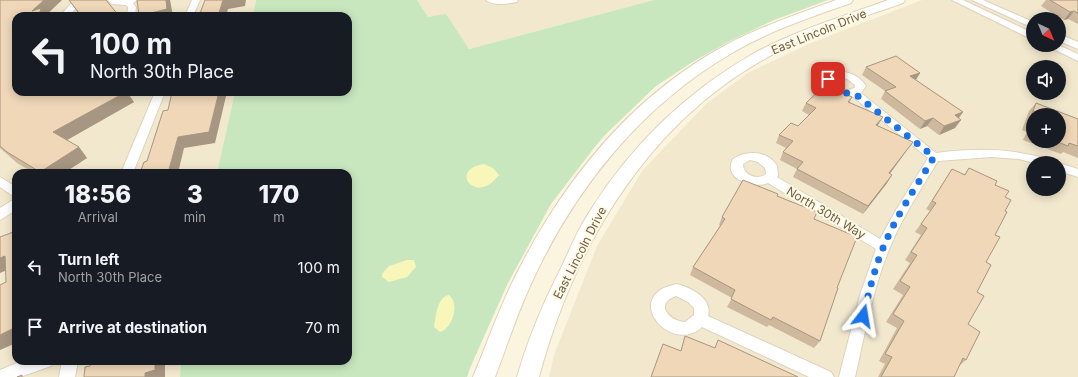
<!DOCTYPE html>
<meta charset="utf-8">
<style>
body{margin:0;font-family:Inter,sans-serif;background:#242831;color:#f1f3f6;height:100vh;display:flex;flex-direction:column;font-size:15px;white-space:nowrap}
*{box-sizing:border-box;margin:0}
p{font-size:13px;color:#9ea1a6}
.icon{flex:none;width:22px;height:22px;fill:none;stroke:currentColor;stroke-width:2;stroke-linecap:round;stroke-linejoin:round}
.map{position:relative;flex:1;overflow:hidden}
.drawer{position:absolute;left:12px;top:169px;width:340px;height:196px;display:flex;flex-direction:column;background:#171b24;border-radius:12px;box-shadow:0 2px 10px #0003}
.drawer>*{flex:none}
.banner{position:absolute;left:12px;top:12px;width:340px;height:84px;border-radius:12px;box-shadow:0 2px 10px #0003;background:#171b24;color:#f1f3f6;overflow:hidden}
.needle{width:26px;rotate:136deg}
.buttons{position:absolute;left:1026px;top:12px;display:grid;gap:8px}
.buttons a{display:grid;place-items:center;width:40px;height:40px;border-radius:50%;background:#171b24;box-shadow:0 2px 10px #0003;font-size:20px}
.pin{position:absolute;display:grid;place-items:center;width:34px;height:34px;color:#fff;margin:-17px;border-radius:8px;box-shadow:0 2px 6px #0006}
.me{position:absolute;width:44px;margin:-22px;rotate:14deg;stroke-linejoin:round;filter:drop-shadow(0 0 3px #0008)}
.turn{display:flex;align-items:center;gap:14px;height:84px;padding:0 12px;font-size:18px}
.turn .icon{width:52px;height:52px;stroke-width:2.5}
.turn b{display:block;font-size:28px;line-height:34px}
.eta{display:flex;justify-content:space-evenly;align-items:center;height:68px;text-align:center}
.eta b{font-size:24px;font-weight:800;line-height:28px}
ul{padding:0;list-style:none}
li{display:flex;align-items:center;gap:12px;height:60px;padding:0 12px}
li div{flex:1}
li b{display:block;font-size:15px}
li em{font-style:normal}
.map>svg:first-child{display:block}
.residential{fill:#f2e8ce;fill-rule:evenodd}
.green{fill:#c8e7bf}
.sand{fill:#f9f6ba}
.lines{fill:none;stroke-linecap:round;stroke-linejoin:round}
.street-casing{stroke:#ded2bc;stroke-width:2}
.secondary-casing{stroke:#e0d1b7;stroke-width:2}
.street{fill:#fff;fill-rule:evenodd}
.secondary{fill:#fff;fill-rule:evenodd}
.wall{fill:#ceb99e;fill-rule:evenodd}
.shaded-wall{fill:#a79681}
.building{fill:#efd7b8;stroke:#a79681}
.route{stroke:#1a73e8;stroke-width:7;stroke-dasharray:0 12.6}
.labels{text-anchor:middle;stroke-width:4;stroke-linejoin:round;paint-order:stroke}
.street-label{font-size:12px;fill:#6f5d48;stroke:#fef9e4}
</style>
<div class="map">
<svg width="1078" height="377" viewBox="0 0 1078 377">
<rect width="100%" height="100%" fill="#fbf5df"/>
<path class="residential" d="M0,0H256L253,16H16V92H235L217,173H16V361H181L180,377H0Z
M417,0H654L469,49L446,15L428,17Z
M922,0H1078V377H549L554,355L597,246L642,171L706,104L749,72L811,43ZM1033,19H1059V45H1033ZM1033,67H1059V93H1033ZM1033,115H1059V141H1033ZM1033,163H1059V189H1033Z"/>
<path class="green" d="M256,0H417L428,17L446,14L469,49L654,0H828L774,20L726,43L691,63L656,86L605,135L594,148L551,204L508,283L470,368L467,377H180L181,361H348V173H217L235,92H348V16H253Z"/>
<path class="sand" d="M484,164L493,168L499,175C496,178 493,182 490,184C470,197 452,169 484,164Z
M407,260H414L416,267L407,277L389,282L382,277V274L389,266Z
M449,295C460,304 453,328 440,332L434,327C436,317 437,297 449,295Z"/>
<g class="lines">
<defs>
<path id="street" d="M74,0H83L69,16H60Z
M108,0H138L133,3L136,7L135,16H127L128,7L126,5L111,4Z
M192,0H200L193,16H185Z
M486,0H518L517,2C508,4 494,6 486,0Z
M952,0H963L1033,33V40Z
M972,0H983L1033,22V28Z
M1059,34L1078,42V49L1059,41Z
M1045,45H1058L1078,54V61Z
M837,71C849,72 859,75 866,86L861,93L936,153C978,148 1011,148 1052,160L1054,163H1034L1019,159L991,157L938,161C921,189 903,216 890,247C873,288 865,333 855,377H839L860,295L876,249L768,183C753,189 722,179 733,159C746,150 768,150 777,166L778,175L777,177L880,239L896,210L928,158L852,96L836,94L825,87L823,79ZM839,77L847,79L855,85V87C848,93 841,89 834,84L833,80ZM750,160L758,162L765,168L766,174C757,181 743,175 743,164Z
M155,92H165L133,173H121Z
M1058,163H1059L1078,169V177L1059,171Z
M0,177L16,187V198L0,187Z
M16,198V210L0,220V208Z
M676,284C690,287 713,298 708,316L831,372L834,377H809L702,327C676,352 633,311 659,291C663,287 671,286 676,284ZM676,296L688,302L694,308V315L685,322C676,321 669,318 665,309C665,301 669,299 676,296Z
M22,361H54L51,366L20,377H0V370Z
M62,361H78L75,377H59Z"/>
<path id="secondary" d="M836,0H853L851,3C811,17 769,31 732,53C641,106 574,189 531,284C517,314 507,346 495,377H473C487,344 498,311 514,279C561,184 629,98 724,46C759,27 798,14 836,0Z
M888,0H905L903,3C855,20 805,35 761,61C644,128 573,250 539,377H517C528,339 543,303 561,268C570,249 578,229 590,211C630,147 685,93 751,55C793,31 842,17 888,0Z"/>
</defs>
<use href="#street" class="street-casing"/>
<use href="#secondary" class="secondary-casing"/>
<use href="#street" class="street"/>
<use href="#secondary" class="secondary"/>
</g>
<path class="wall" d="M0,0H62L46,15L16,92L134,102L66,140L79,147L87,158L64,173H34L17,163L0,148Z
M69,0L119,16L78,13Z
M1046,0H1078V24L1068,19L1064,20L1041,6Z
M866,67L920,73L916,80L963,112L959,118L955,128L939,135L927,126L920,129L881,99L885,91L862,75Z
M852,97L850,102L878,126L913,142L889,174L887,183L863,214L793,177L797,169L780,160L783,152L786,148L776,143L779,135L798,126L809,115L802,111L806,103Z
M1036,103L1078,119V158L1063,152L1061,154L1023,140L1027,132L1022,130L1029,111ZM1033,115L1059,141H1033Z
M969,168L995,185L1005,197V211L995,235L986,262L968,324L966,360L959,366L954,377H878L885,364L879,361L897,328L886,322L903,295L893,289L910,263L905,260L921,235L915,232L930,211L926,209L952,169L964,175Z
M777,196L814,219L837,288L820,341L814,348L769,325L767,327L727,307L732,298L690,275L693,267L720,226L719,225L722,217Z"/>
<path class="shaded-wall" d="M44,0H62L46,15L47,16H35L32,11Z
M166,0H170L173,16H139Z
M223,0H246L245,6L228,9L226,16H218Z
M1074,11L1068,19L1064,20L1070,12Z
M920,73L915,81L910,76Z
M126,92H127L134,102L62,143L53,132Z
M219,92H227L215,143L184,148L178,173H168L178,137Z
M963,112L957,120L955,115Z
M883,117L878,125L871,133L876,125Z
M933,118L927,126L920,129L925,121Z
M961,120L955,128L939,135L944,126Z
M913,142L907,150L884,182L889,173Z
M79,147L87,158L64,173H41L40,172Z
M892,175L887,183L863,214L868,206Z
M5,256L16,266L0,273V258Z
M16,327V343L0,350V335Z
M155,361H165V377H145V373Z"/>
<path class="building" d="M0,0H44L32,11L41,8L39,16H16V92H126L53,132L79,147L40,172L7,152L0,146Z
M69,0H106L119,16H73V15L79,13Z
M137,0H166L167,9L139,16Z
M205,0H223L218,16H199Z
M1050,0H1078V13L1074,11L1070,12Z
M896,56L920,73L910,76L963,112L955,115L961,120L944,126L933,118L925,121L885,91L896,87L866,67Z
M825,85L852,97L848,102L883,117L876,125L913,142L889,173L892,175L868,206L797,169L803,162L783,152L793,141L779,135L791,123L798,126L816,108L806,103Z
M172,92H219L209,132L178,137L168,173L180,171V173H140L144,162L147,161L163,111L168,110Z
M1036,103L1078,119V146L1069,143L1068,146L1055,141H1059V115H1033V123L1029,122Z
M1033,125V133L1030,132Z
M969,168L997,181L995,185L1009,191L1005,197L1011,200L1005,211L1007,212L995,235L1000,237L986,262L991,265L977,292L984,296L968,324L980,332L966,360L963,358L954,377H881L892,357L885,354L904,321L893,314L910,287L900,281L917,255L911,252L927,228L921,224L936,203L932,201L952,169L965,175Z
M743,180L778,194L777,196L817,212L814,219L857,237L837,288H838L820,341L773,317L771,320L731,299L735,290L693,267L725,219L722,217Z
M16,231V327L0,335V285L6,282L5,256L0,258V237Z
M685,336L715,348L718,340L798,377H651L663,344L681,351Z
M91,361H155V370L145,373V377H84L85,367L90,366Z
M22,375V377H17Z"/>
<g class="lines">
<path class="route" d="M828,79C829,91 845,94 854,93L934,157C916,187 896,216 883,248C874,270 869,293 863,316"/>
</g>
<g class="labels">
<g class="street-label">
<text transform="translate(819 32) rotate(-22)" y="4">East Lincoln Drive</text>
<text transform="translate(826 213) rotate(31)" y="4">North 30th Way</text>
<text transform="translate(580 253) rotate(-63)" y="4">East Lincoln Drive</text>
</g>
</g>
</svg>
<div class="buttons">
<a><svg class="needle" viewBox="-14 -14 28 28"><path d="M0-13l5 13h-10z" fill="#e53935"/><path d="M0 13l5-13h-10z" fill="#9ea1a6"/></svg></a>
<a><svg class="icon" aria-label="sound" viewBox="0 0 24 24"><path d="M4 9h4l5-4v14l-5-4H4zM17 9q2 3 0 6"/></svg></a>
<a>+</a>
<a>−</a>
</div>
<div class="pin" style="left:828px;top:79px;background:#d93025"><svg class="icon" aria-label="arrive" viewBox="0 0 24 24"><path d="M6 21V4h12l-3 4 3 4H6"/></svg></div>
<svg class="me" style="left:863px;top:316px" viewBox="-20 -20 40 40"><path d="M0-17L14 15 0 8-14 15z" fill="#1a73e8" stroke="#fff" stroke-width="4"/></svg>
<div class="banner">
<div class="turn"><svg class="icon" aria-label="left" viewBox="0 0 24 24"><path d="M17 20v-9H6M10 6l-5 5 5 5"/></svg><div><b>100 m</b>North 30th Place</div></div>
</div>
<section class="drawer">
<div class="eta">
<div><b>18:56</b><p>Arrival</p></div>
<div><b>3</b><p>min</p></div>
<div><b>170</b><p>m</p></div>
</div>
<ul>
<li><svg class="icon" aria-label="left" viewBox="0 0 24 24"><path d="M17 20v-9H6M10 6l-5 5 5 5"/></svg><div><b>Turn left</b><p>North 30th Place</p></div><em>100 m</em></li>
<li><svg class="icon" aria-label="arrive" viewBox="0 0 24 24"><path d="M6 21V4h12l-3 4 3 4H6"/></svg><div><b>Arrive at destination</b></div><em>70 m</em></li>
</ul>
</section>
</div>
